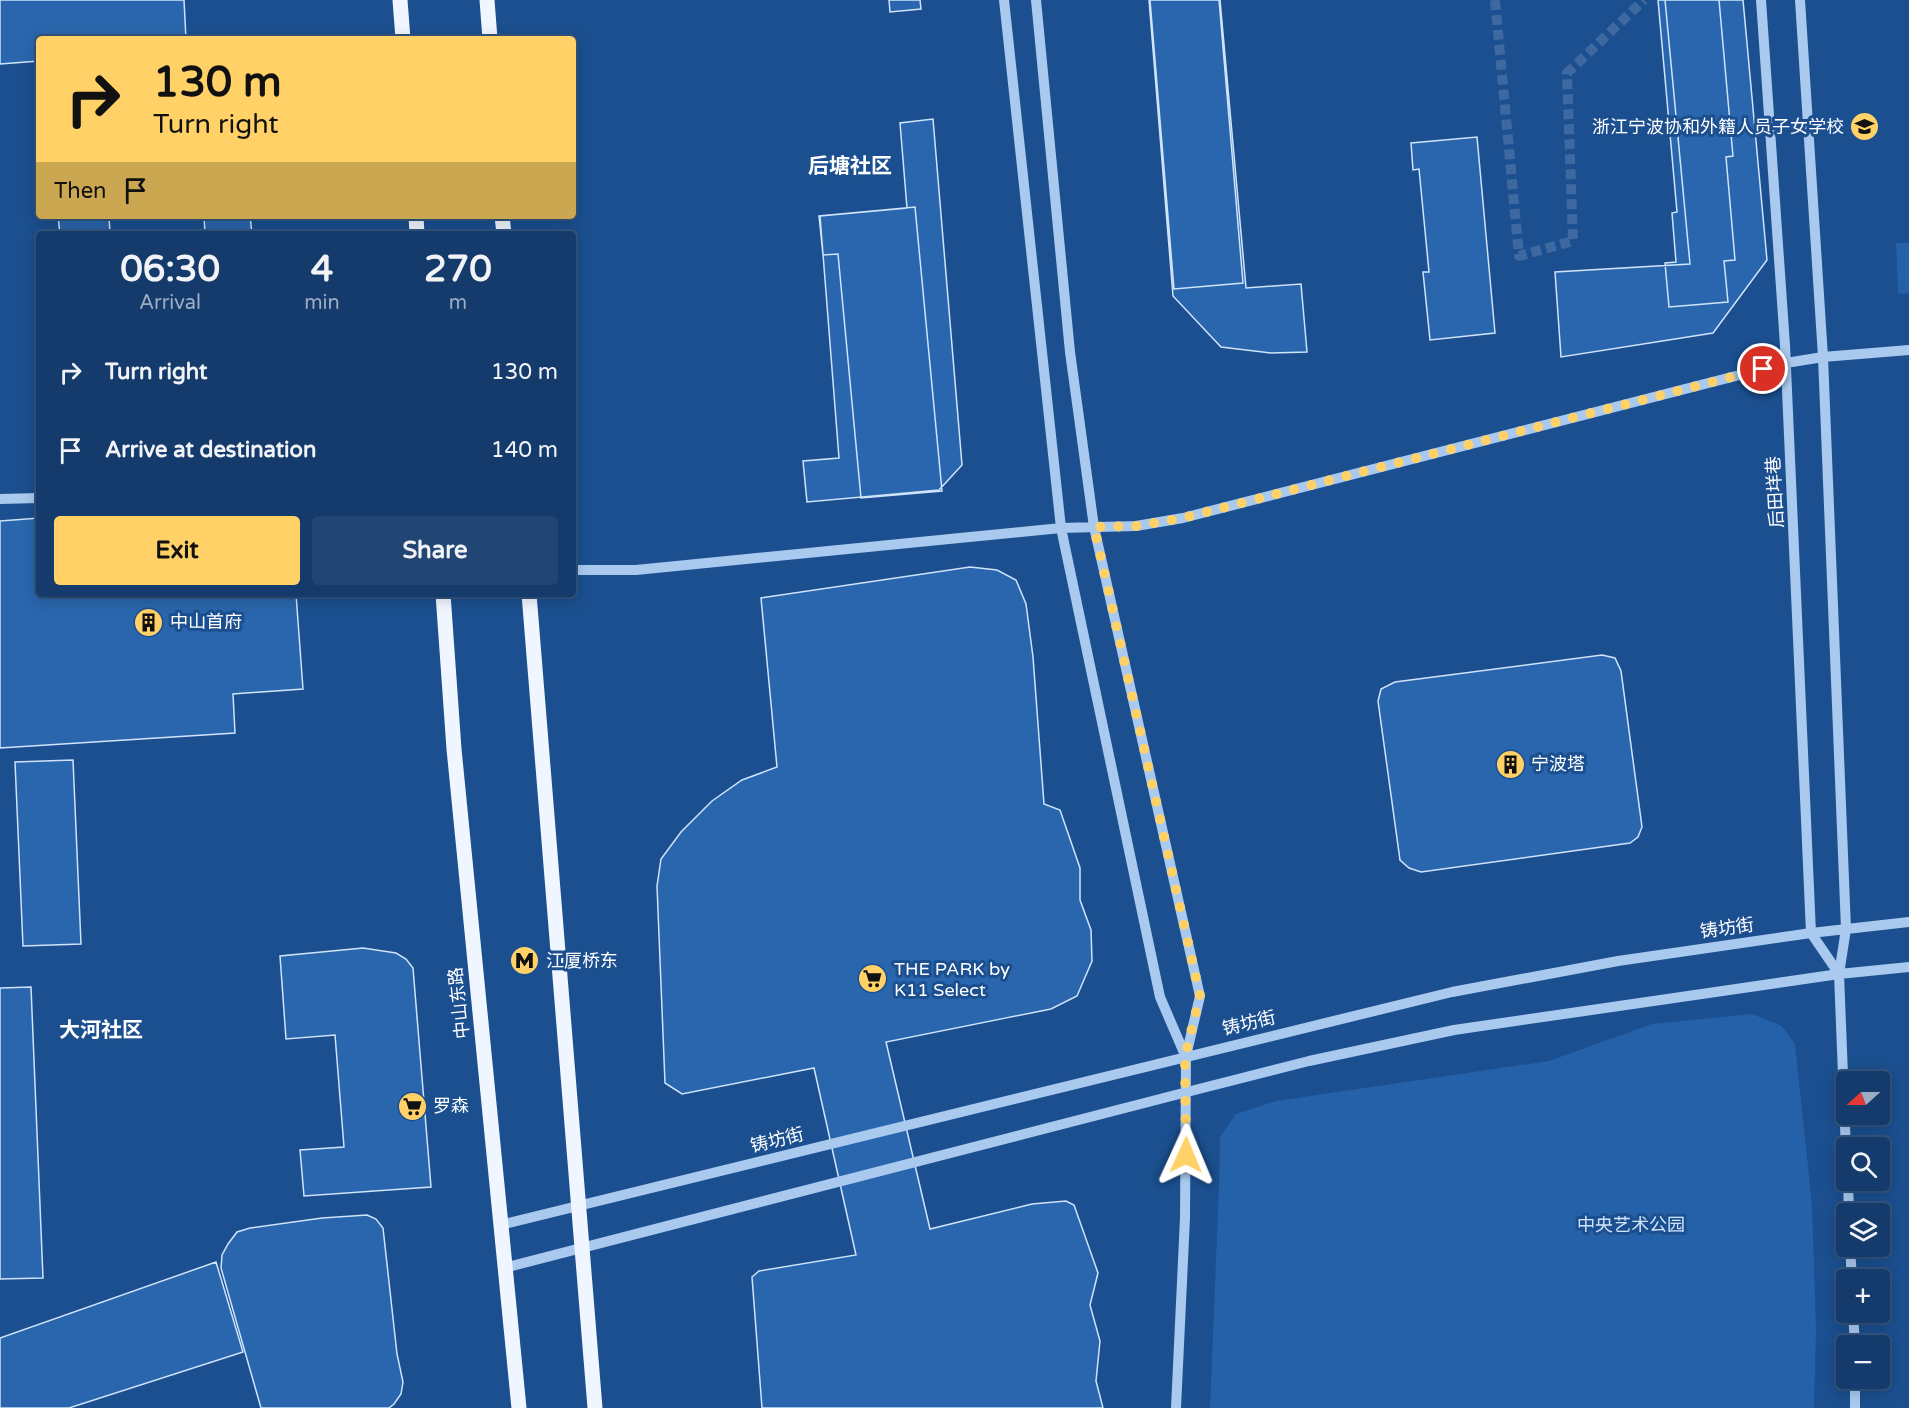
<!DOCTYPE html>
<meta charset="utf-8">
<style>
body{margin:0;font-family:"Varela Round","Noto Sans SC",sans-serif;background:#214673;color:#f1f3f6;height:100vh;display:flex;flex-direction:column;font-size:22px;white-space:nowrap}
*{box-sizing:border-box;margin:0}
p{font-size:20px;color:#9dadc1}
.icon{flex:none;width:33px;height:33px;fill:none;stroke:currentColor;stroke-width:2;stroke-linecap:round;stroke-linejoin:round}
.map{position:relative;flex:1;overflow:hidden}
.sheet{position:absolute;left:36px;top:231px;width:540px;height:366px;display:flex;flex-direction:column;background:#143b6b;border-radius:6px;box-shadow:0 3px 15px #0003,0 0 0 2px #33557e}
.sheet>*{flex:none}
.guide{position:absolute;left:36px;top:36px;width:540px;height:183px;border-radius:6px;box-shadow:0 3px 15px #0003,0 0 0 2px #33557e;background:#ffd166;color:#111;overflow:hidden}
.needle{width:39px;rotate:249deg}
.controls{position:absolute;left:1836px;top:1071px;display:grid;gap:12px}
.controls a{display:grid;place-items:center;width:54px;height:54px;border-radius:6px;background:#143b6b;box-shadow:0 3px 15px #0003,0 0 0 2px #33557e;font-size:30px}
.pin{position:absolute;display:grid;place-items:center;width:51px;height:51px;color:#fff;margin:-26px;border:3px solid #fff;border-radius:50%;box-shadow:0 2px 6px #0007}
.me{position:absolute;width:66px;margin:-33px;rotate:1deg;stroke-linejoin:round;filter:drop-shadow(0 0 4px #0008)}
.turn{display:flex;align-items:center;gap:21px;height:126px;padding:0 18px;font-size:27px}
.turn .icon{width:78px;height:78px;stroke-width:2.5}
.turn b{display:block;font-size:42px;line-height:51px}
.then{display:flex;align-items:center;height:57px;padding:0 18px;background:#0003;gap:12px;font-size:22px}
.eta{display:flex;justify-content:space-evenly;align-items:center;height:102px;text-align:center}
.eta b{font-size:36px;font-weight:800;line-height:42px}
.action{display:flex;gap:12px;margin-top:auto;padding:12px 18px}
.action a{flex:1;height:69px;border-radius:6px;background:#ffd166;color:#111;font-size:24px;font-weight:800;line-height:69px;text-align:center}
.action a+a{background:#214673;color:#f1f3f6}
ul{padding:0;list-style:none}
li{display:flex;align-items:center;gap:18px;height:78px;padding:0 18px}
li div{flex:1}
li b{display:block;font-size:22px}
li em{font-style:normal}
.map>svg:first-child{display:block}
.green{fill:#2461a8}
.building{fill:#2a66ad;stroke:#cfe3fa;stroke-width:1.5}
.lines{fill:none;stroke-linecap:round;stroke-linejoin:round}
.minor-tunnel{stroke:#3d69a0;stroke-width:10;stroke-dasharray:10 5;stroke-linecap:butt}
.minor{stroke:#a9c9ee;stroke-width:10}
.major{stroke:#f0f6ff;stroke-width:15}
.route{stroke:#ffd166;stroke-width:10;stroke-dasharray:0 18}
.labels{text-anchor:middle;stroke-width:6;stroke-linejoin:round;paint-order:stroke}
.poi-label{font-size:18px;fill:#fff;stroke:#1b4f8f;text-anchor:start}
.street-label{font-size:18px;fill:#fff;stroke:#1b4f8f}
.park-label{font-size:18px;fill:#cfe3fa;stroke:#1b4f8f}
.quarter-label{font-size:21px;font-weight:bold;fill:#fff;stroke:#1b4f8f}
</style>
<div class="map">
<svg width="1909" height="1408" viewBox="0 0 1909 1408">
<rect width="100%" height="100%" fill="#1b4f8f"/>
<path class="green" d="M1896,243H1909V293L1898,294Z
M1752,1014L1782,1026L1795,1044L1812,1205L1816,1329L1814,1408H1210L1219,1186L1220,1137L1236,1114L1276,1101L1549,1061L1652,1024Z"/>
<path class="building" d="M0,0H184L186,39H39V61L0,64Z
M889,0H920L921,9L890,12Z
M1149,0H1220L1246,288L1301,284L1307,352L1271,353L1221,347L1173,296Z
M1150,0H1219L1243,283L1174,289Z
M1658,0H1719L1733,156L1726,157L1735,260L1724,261L1728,302L1669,307L1665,263L1676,262L1672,213L1677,212Z
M1665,0H1743L1767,260L1713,333L1561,357L1555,272L1690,264Z
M933,119L962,465L939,490L807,502L803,461L839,458L820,216L907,208L900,123Z
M1477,137L1495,333L1430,340L1423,272H1429L1419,169L1413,170L1411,143Z
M915,207L942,491L861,498L838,254L823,255L819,216Z
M58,216H109L110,234H60Z
M204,216H250L252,234H205Z
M39,518V594H296L303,689L233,694L235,733L0,748V521Z
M970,567L997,570L1016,580L1026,604L1033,657L1044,804L1060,810L1080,868V900L1091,930L1092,961L1077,996L1051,1009L886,1042L930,1229L1032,1204L1066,1201L1074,1205L1098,1273L1090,1305L1100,1341L1096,1381L1103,1408H762L752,1277L759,1271L856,1255L814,1068L682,1094L665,1083L657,886L661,859L681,832L712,801L742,780L777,767L761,598Z
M1602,655L1615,658L1621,671L1642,827L1638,837L1630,843L1421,872L1409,868L1400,860L1378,701L1381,689L1395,682Z
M73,760L81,944L23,946L15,762Z
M363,948L396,953L406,959L413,968L431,1187L304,1196L300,1150L344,1147L335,1035L286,1039L280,956Z
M31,987L43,1278L0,1279V988Z
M367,1215L376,1219L383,1228L397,1354L403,1382L401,1394L394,1404L389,1408H261L221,1268L222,1255L228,1244L237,1232L250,1228L322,1218Z
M216,1262L243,1352L69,1408H0V1338Z"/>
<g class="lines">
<path class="minor-tunnel" d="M1495,0L1519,256L1573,241L1567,73L1644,0"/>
<path class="minor" d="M1004,0L1061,528L1160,997L1185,1055
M1036,0L1070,352L1094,527L1200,996L1186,1056L1185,1218L1176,1408
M1761,0L1785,345L1811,933L1839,974
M1800,0L1823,357L1846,929L1839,974L1846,1151
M0,499L39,498
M573,570H636L1061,528L1136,526L1183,518L1786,363L1823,357L1909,350
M1848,1180L1849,1214
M500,1225L1452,992L1618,961L1811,933L1909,922
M1850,1246L1852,1280
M504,1268L1187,1092L1309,1061L1454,1030L1839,974L1909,967
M1853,1312L1855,1346
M1855,1408V1378"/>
<path class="major" d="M400,0L403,39
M487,0L490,39
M416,216L417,234
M502,216L504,234
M443,594L454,749L519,1408
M529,594L595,1408"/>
</g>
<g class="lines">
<path class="route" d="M1186,1155L1185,1056L1200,996L1094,527L1136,526L1183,518L1763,369"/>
</g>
<defs>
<symbol id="school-disc" viewBox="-11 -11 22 22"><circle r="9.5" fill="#ffd166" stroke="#1b4f8f"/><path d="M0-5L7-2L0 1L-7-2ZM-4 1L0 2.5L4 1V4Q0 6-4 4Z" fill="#111"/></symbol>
<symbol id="building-disc" viewBox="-11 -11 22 22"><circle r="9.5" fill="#ffd166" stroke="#1b4f8f"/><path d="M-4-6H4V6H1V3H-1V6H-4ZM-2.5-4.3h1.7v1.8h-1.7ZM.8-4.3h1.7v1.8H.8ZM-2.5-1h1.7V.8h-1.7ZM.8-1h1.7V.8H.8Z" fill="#111"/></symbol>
<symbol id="metro-disc" viewBox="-11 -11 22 22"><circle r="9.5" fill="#ffd166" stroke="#1b4f8f"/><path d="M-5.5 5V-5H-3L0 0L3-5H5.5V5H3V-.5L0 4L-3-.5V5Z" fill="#111"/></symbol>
<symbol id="supermarket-disc" viewBox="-11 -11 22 22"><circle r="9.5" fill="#ffd166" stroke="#1b4f8f"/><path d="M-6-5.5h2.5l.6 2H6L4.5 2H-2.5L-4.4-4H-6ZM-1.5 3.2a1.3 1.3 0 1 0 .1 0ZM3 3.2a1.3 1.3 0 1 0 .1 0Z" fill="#111"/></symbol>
</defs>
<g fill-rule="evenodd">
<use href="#school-disc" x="1848" y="110" width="33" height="33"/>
<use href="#building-disc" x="132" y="606" width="33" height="33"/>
<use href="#building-disc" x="1494" y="748" width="33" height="33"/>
<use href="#metro-disc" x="508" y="944" width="33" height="33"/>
<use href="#supermarket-disc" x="856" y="962" width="33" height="33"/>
<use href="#supermarket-disc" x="396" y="1090" width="33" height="33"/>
</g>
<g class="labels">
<g class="poi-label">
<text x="1844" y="133" text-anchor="end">浙江宁波协和外籍人员子女学校</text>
<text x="170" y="628">中山首府</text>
<text x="1531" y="770">宁波塔</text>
<text x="546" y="967">江厦桥东</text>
<text x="894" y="975">THE PARK by<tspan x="894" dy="21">K11 Select</tspan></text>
<text x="433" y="1112">罗森</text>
</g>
<g class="street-label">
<text transform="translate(1775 492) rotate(-93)" y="6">后田垟巷</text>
<text transform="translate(1727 928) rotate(-8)" y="6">铸坊街</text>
<text transform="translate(459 1003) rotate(-96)" y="6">中山东路</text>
<text transform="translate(1249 1023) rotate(-13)" y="6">铸坊街</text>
<text transform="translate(777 1140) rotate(-14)" y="6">铸坊街</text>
</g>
<g class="park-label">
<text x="1631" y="1231">中央艺术公园</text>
</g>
<g class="quarter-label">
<text x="850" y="173">后塘社区</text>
<text x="101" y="1037">大河社区</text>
</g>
</g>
</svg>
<div class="controls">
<a><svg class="needle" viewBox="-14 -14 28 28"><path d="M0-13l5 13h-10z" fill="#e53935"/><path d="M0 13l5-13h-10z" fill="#9dadc1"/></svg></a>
<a><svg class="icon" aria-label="search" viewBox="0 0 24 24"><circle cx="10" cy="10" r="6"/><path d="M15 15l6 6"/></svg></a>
<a><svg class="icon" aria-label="layers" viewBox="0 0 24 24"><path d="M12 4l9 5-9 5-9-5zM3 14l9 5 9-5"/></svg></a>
<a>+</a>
<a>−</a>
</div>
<div class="pin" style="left:1763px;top:369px;background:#d93025"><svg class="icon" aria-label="arrive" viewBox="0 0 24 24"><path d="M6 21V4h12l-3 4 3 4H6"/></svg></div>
<svg class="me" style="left:1186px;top:1155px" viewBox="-20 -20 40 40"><path d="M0-17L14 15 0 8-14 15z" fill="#ffd166" stroke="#fff" stroke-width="4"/></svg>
<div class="guide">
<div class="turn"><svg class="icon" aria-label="right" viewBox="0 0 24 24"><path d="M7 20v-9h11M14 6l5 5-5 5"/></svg><div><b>130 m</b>Turn right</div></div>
<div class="then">Then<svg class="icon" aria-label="arrive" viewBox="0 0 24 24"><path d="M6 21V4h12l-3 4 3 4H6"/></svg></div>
</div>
<section class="sheet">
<div class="eta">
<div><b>06:30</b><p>Arrival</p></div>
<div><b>4</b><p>min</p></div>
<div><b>270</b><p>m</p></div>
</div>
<ul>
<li><svg class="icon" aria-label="right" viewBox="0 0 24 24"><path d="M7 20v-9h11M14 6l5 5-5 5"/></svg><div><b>Turn right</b></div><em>130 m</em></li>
<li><svg class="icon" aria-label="arrive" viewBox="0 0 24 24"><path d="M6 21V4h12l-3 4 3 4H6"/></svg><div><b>Arrive at destination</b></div><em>140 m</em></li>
</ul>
<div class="action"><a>Exit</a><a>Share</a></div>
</section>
</div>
